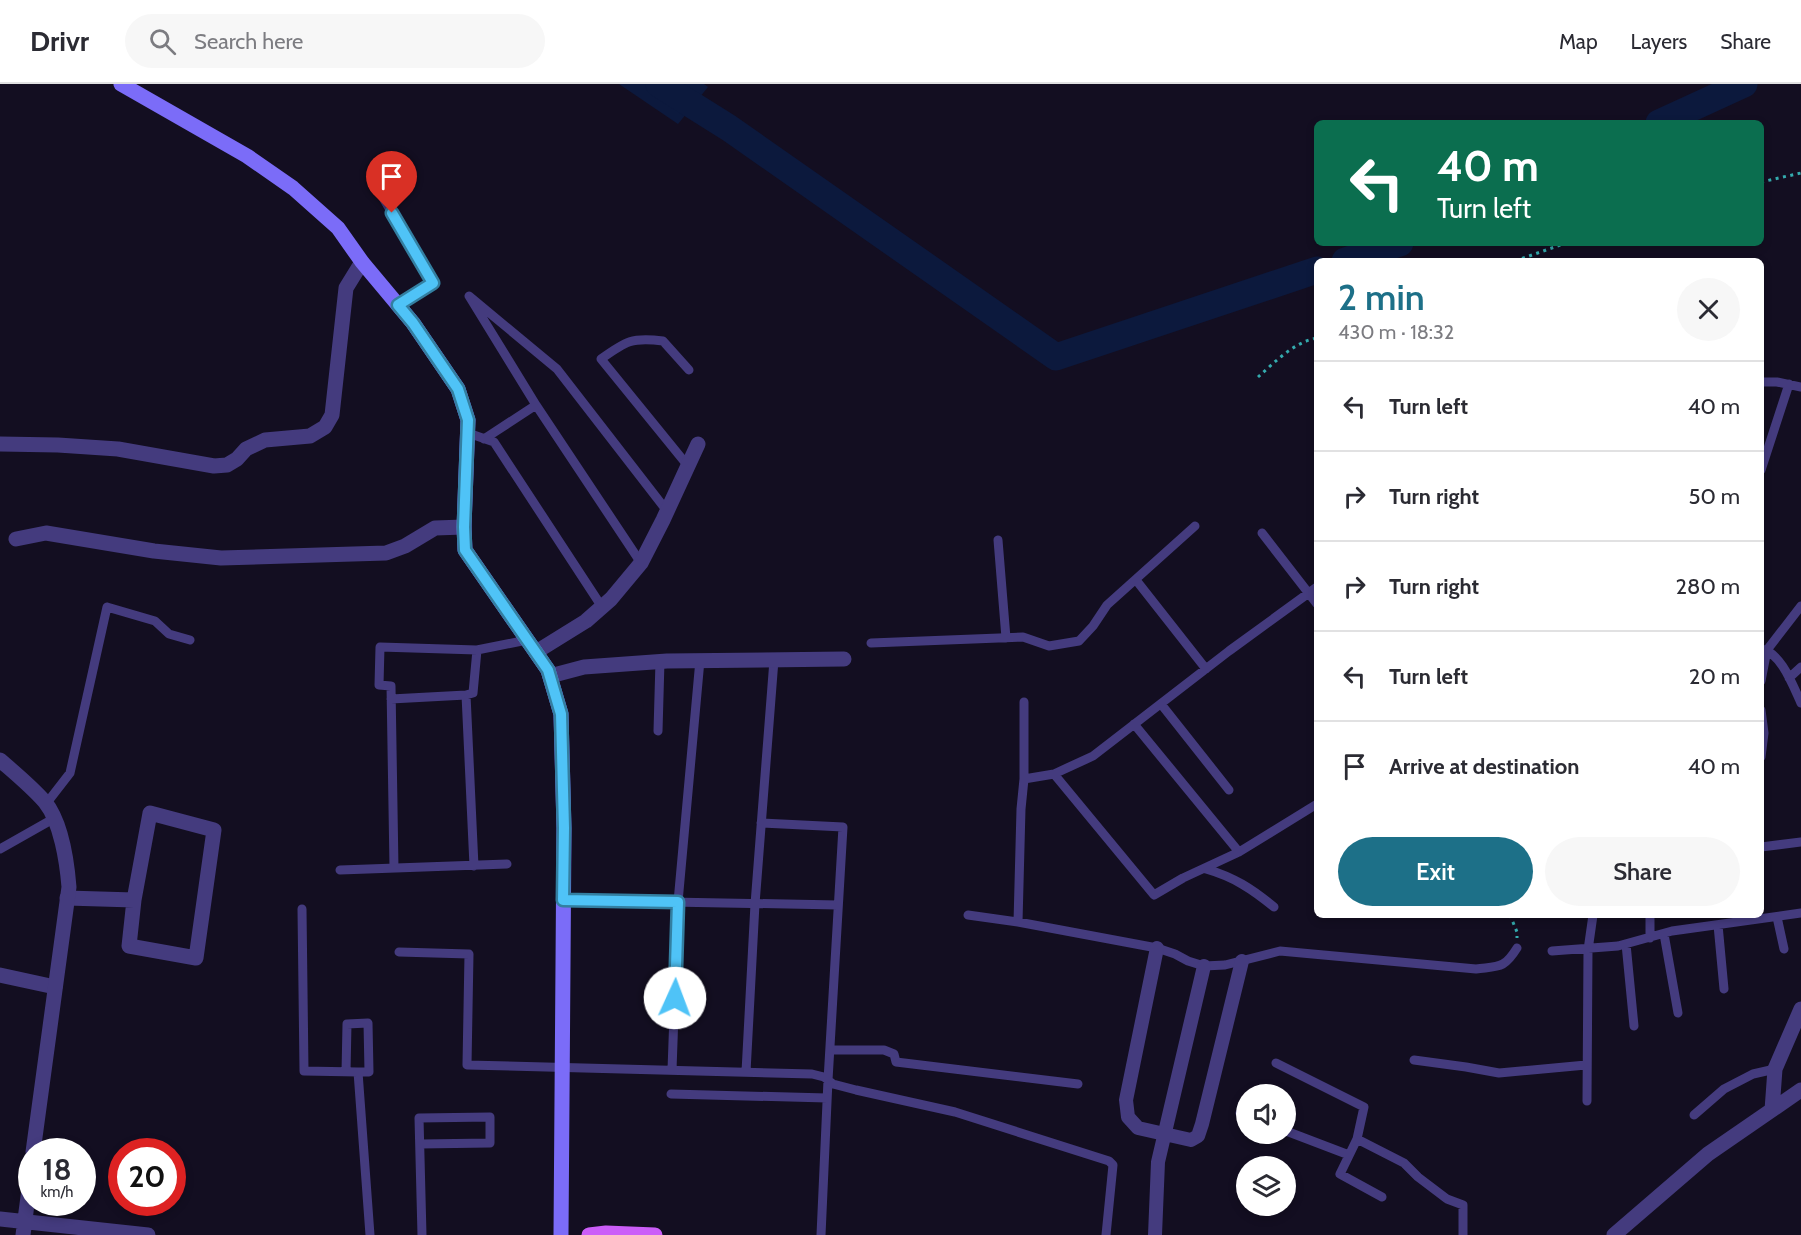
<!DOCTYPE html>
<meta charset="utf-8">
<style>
body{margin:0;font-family:Cabin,sans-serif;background:#f7f7f7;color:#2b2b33;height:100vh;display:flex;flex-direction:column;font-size:22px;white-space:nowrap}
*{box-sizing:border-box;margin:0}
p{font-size:20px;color:#7c7c81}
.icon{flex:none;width:33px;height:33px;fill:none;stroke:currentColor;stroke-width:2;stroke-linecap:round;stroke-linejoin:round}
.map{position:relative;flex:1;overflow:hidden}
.side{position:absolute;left:1314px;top:174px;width:450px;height:660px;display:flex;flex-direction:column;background:#fff;border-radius:9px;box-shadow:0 3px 9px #0003}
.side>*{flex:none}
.hud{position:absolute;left:1314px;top:36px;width:450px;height:126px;border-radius:9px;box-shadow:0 3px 9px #0003;background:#0b6e4f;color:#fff;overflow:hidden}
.tools{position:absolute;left:1236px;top:1000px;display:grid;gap:12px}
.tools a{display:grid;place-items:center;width:60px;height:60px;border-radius:50%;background:#fff;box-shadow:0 3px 9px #0003;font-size:30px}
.speed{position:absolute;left:18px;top:1054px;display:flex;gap:12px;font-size:30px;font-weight:700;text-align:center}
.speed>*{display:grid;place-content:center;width:78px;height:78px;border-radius:50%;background:#fff;box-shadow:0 3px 9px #0003;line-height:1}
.speed small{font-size:15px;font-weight:400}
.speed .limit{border:9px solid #d22;background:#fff;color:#111}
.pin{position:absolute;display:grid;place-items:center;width:51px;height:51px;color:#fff;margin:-62px -26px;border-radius:50% 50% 50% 0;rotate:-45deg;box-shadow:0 0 6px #0007}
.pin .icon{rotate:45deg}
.me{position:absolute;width:66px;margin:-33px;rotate:2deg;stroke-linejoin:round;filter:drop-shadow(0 0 4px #0008)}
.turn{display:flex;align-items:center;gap:21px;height:126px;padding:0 24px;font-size:27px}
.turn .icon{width:78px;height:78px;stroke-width:2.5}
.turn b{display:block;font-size:42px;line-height:51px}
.round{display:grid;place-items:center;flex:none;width:63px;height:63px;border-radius:32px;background:#f7f7f7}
.summary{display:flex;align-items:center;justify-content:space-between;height:102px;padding:0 24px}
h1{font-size:36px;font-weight:600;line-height:45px;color:#1d7088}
.action{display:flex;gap:12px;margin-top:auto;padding:12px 24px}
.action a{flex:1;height:69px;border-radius:36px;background:#1d7088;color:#fff;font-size:24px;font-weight:600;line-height:69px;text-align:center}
.action a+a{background:#f7f7f7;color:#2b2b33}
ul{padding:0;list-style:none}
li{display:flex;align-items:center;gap:18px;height:90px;padding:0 24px;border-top:2px solid #e1e1e2}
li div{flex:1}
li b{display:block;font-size:22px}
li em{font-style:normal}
header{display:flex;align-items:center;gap:36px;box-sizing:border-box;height:84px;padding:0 30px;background:#fff;border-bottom:2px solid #e1e1e2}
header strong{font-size:28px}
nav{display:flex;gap:33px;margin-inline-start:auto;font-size:21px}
.search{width:420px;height:54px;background:#f7f7f7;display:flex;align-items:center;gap:15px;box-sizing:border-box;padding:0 21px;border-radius:33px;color:#7c7c81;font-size:22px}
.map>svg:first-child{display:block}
.water{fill:#0c193d}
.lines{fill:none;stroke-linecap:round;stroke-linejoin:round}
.river{stroke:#0c193d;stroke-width:27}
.path{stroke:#34abae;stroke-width:3;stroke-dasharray:3 4.5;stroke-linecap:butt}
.service{stroke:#443b7e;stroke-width:9}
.pedestrian{stroke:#443b7e;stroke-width:14}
.minor{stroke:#443b7e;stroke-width:15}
.tertiary{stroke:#443b7e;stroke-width:15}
.secondary{stroke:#7b6cf8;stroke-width:15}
.primary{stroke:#cb5df8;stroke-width:15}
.route-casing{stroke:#337fa1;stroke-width:15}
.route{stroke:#4fc3f7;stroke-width:10}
</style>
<header>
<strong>Drivr</strong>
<div class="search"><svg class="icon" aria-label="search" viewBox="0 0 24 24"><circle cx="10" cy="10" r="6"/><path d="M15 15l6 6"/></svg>Search here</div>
<nav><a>Map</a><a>Layers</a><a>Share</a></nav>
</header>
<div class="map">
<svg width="1801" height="1151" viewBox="0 0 1801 1151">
<rect width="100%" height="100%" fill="#130e21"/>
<path class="water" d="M619,0H704L708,3L678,40Z"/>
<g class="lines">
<path class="river" d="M659,0L729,44L1056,273L1317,186
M1659,39L1744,0
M1345,177L1400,159"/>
<path class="path" d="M1761,98L1801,89
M1515,177L1566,159
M1258,293C1275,278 1294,258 1317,254
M1510,831L1517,848V854"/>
<path class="service" d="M382,112L433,199L398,221
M1761,298H1777L1801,303
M468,349L494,358L602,523
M484,355L536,321
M688,382L601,275C626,257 632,253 663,257L689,286
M1761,386L1789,300
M1262,449L1317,520
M998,456L1006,554
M641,479L536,321L469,212L557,285L667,427
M1136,496L1206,585
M871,559L1023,553L1049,562L1079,557L1093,542L1107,521L1195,442
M1761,565C1781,568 1793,602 1801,619
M1789,594L1801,583
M1761,597L1767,566L1801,522
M466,611L474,782
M391,615L466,611L473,609L477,566
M1161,620L1229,706
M1761,626L1764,649L1761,673
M1134,640L1239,768
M658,647L660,577
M1054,690L1154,811L1183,794L1239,768L1317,720
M1024,695L1054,690L1093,672L1229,567L1317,503
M46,720L70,689L107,523L155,537L169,550L190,556
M761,739L843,743L828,996L821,1151
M1761,763L1801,758
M0,765L53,735
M394,784L391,602L379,601L380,563L477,566L527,556
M1206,785C1234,793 1252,805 1274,823
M340,786L507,780
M563,816L838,821
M302,825L304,987L358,988L370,1151
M968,831L1018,838L1157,864L1175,870L1188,877L1204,882L1225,881L1280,867L1476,885C1499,882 1504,885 1517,864
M1777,833L1784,865
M1018,838L1021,725L1024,695V618
M1718,841L1724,905
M1664,850L1678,929
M1650,854V831
M1626,860L1634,942
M1552,867L1618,862L1672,847L1801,829
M399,868L469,870L467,981L812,990L824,993L833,1000L856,1006L955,1028L1109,1077L1113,1081L1106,1151
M830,966H884L894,970L896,978L1078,1000
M1414,976L1466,983L1499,989L1586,981
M1276,979L1364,1023L1357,1055L1340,1090L1382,1113
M672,986L678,818L700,576
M346,988L347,940L368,939L369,988H358
M746,988L755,820L774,576
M671,1010L827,1014
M1587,1017L1588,866L1593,831
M1240,1029L1246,1032
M1694,1031L1724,1005L1753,990L1775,985
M1286,1047L1349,1071
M1357,1055L1404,1079L1418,1093L1447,1115L1463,1121V1151
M420,1060L490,1059V1033L419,1034L422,1151"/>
<path class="pedestrian" d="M1157,864L1126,1016L1128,1033L1138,1044L1191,1056L1198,1052L1202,1040L1242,877
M1155,1151L1158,1078L1204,882"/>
<path class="minor" d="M0,360L58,361L118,365L214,382L227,381L237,375L246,365L265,356L310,352L325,343L332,331L346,204L362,178
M16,455L46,449L154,467L221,474L386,469L405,462L435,444L464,443
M536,568L586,537L611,515L641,479L663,436L698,360
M550,592L584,583L667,577L844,575
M67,814L134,816L129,862L196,874L214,746L150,729L134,816
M0,891L55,903"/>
<path class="tertiary" d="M0,676C15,689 32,703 45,718C61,738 67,778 69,803L33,1068
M1772,1026L1775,985L1801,925
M0,1135L148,1151
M23,1151L32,1082
M1614,1151L1708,1070L1801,1006"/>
<path class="secondary" d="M121,0L247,72L293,104L338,144L362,178L413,239L458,305L468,336L464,443L465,466L548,586L561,630L564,744L561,1151"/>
<path class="primary" d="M589,1151L606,1149L655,1151"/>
</g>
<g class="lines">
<defs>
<path id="route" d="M392,129L433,199L398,221L413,239L458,305L468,336L464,443L465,466L548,586L561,630L564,744L563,816L678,818L675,914"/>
</defs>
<use href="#route" class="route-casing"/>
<use href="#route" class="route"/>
</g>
</svg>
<div class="tools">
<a><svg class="icon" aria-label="sound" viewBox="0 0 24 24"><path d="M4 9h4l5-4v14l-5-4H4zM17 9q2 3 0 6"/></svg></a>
<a><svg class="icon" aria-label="layers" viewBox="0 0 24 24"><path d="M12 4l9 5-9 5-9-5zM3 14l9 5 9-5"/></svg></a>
</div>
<div class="speed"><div>18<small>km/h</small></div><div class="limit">20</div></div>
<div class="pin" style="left:392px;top:129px;background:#d93025"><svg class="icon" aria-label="arrive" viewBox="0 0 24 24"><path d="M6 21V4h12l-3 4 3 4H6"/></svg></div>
<svg class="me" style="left:675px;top:914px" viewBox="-20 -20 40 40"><circle r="19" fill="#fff"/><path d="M0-13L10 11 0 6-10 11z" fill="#4fc3f7"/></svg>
<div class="hud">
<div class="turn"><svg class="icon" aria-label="left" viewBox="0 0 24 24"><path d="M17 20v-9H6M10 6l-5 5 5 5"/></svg><div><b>40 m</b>Turn left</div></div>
</div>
<section class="side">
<div class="summary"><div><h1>2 min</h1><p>430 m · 18:32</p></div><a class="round"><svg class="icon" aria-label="close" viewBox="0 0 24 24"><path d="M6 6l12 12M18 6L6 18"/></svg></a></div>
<ul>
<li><svg class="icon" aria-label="left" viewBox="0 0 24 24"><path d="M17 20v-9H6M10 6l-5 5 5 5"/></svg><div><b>Turn left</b></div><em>40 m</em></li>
<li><svg class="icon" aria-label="right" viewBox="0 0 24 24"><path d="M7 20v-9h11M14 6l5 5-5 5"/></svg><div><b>Turn right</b></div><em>50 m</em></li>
<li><svg class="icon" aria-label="right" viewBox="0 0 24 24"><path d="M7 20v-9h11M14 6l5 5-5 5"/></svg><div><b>Turn right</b></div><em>280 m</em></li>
<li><svg class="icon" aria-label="left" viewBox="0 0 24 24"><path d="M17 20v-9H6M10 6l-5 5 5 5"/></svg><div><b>Turn left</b></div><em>20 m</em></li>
<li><svg class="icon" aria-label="arrive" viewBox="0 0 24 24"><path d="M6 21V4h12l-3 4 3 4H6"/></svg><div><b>Arrive at destination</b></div><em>40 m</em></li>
</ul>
<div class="action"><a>Exit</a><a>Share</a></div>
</section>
</div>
